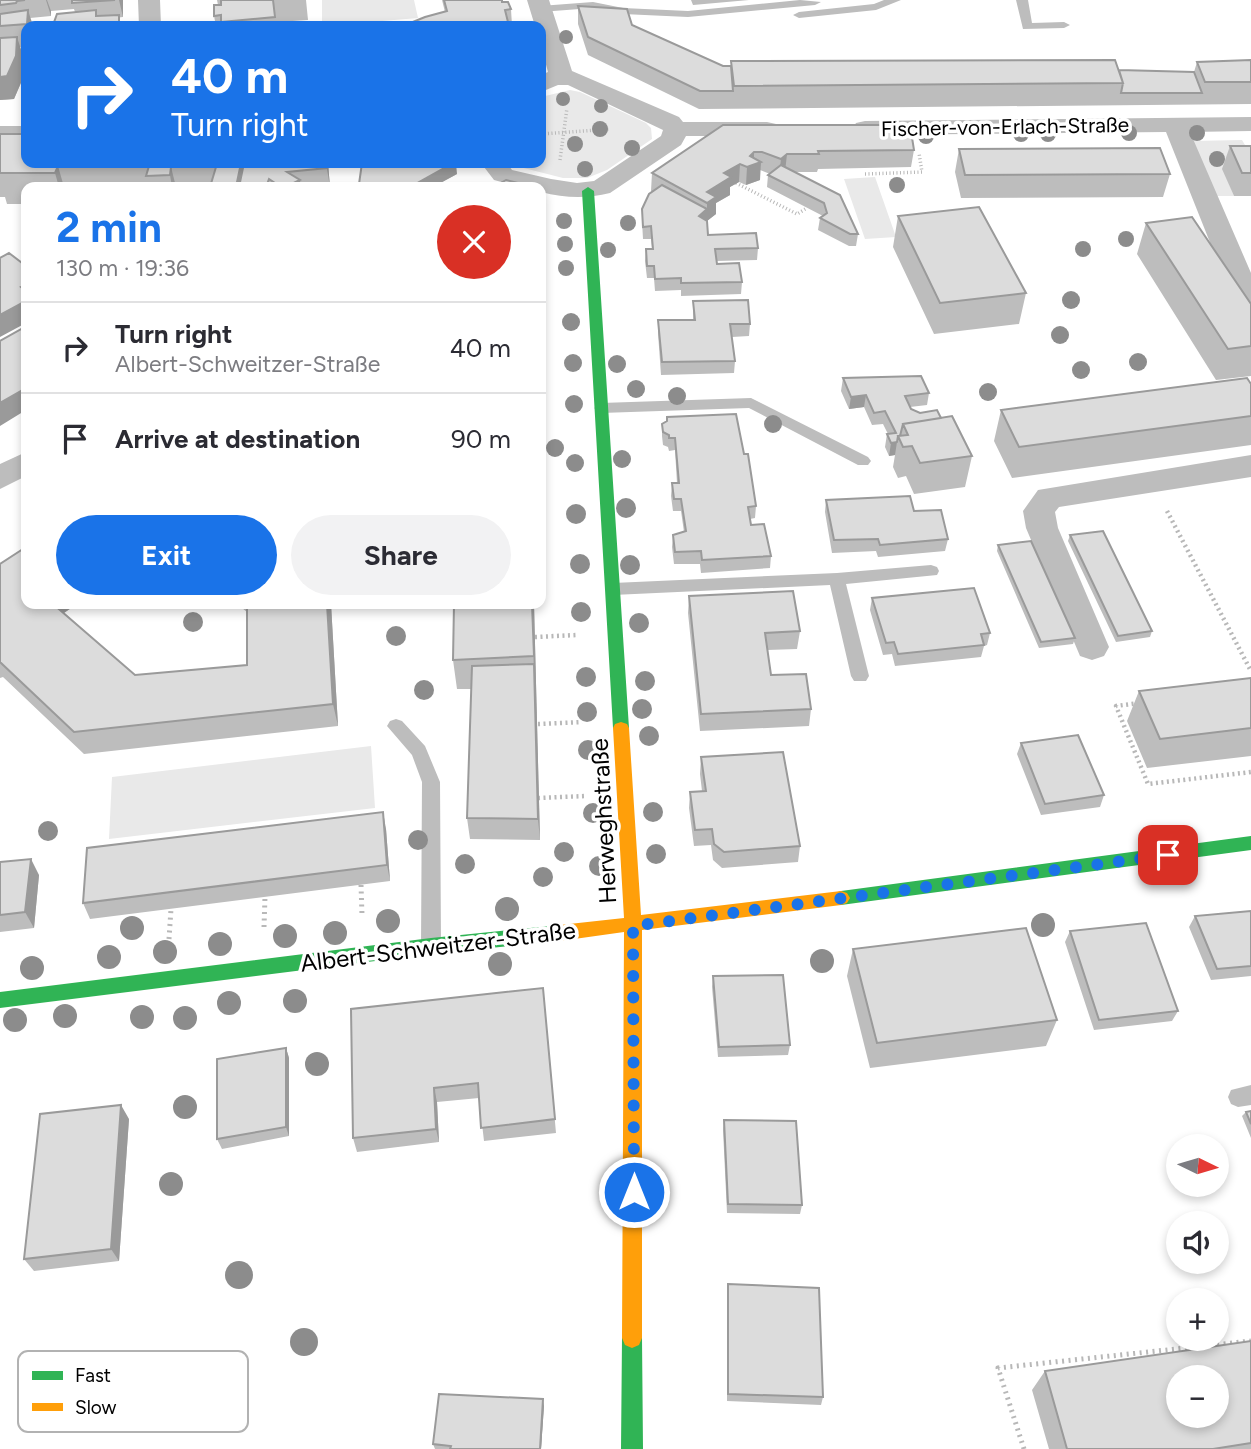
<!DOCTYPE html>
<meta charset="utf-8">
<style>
body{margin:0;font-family:Figtree,sans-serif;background:#f2f2f3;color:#2b2b33;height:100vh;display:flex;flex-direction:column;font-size:26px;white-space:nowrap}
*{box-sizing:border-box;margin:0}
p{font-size:23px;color:#7c7c81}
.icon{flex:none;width:38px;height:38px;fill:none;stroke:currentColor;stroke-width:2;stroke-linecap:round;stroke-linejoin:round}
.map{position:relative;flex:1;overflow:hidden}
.details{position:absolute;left:21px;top:182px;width:525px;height:427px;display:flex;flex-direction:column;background:#fff;border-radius:14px;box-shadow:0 4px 10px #0003}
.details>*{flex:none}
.guide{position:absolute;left:21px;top:21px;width:525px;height:147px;border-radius:14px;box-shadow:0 4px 10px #0003;background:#1a73e8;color:#fff;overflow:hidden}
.needle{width:46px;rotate:95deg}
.tools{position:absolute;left:1166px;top:1134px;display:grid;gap:14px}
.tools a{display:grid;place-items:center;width:63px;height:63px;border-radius:50%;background:#fff;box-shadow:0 4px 10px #0003;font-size:35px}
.pin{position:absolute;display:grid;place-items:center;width:60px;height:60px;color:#fff;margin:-30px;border-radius:14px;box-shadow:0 4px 10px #0006}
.me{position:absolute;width:77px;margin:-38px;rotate:0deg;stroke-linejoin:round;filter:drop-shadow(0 0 5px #0008)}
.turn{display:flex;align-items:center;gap:24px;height:147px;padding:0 35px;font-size:32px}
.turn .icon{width:91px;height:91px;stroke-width:2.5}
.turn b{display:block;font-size:49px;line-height:60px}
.round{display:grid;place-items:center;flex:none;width:74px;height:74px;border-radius:37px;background:#f2f2f3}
.head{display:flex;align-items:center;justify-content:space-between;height:119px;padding:0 35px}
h1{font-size:42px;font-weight:700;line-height:52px;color:#1a73e8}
.cta{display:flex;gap:14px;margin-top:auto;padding:14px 35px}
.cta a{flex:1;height:80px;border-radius:42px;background:#1a73e8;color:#fff;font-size:28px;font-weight:700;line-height:80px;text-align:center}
.cta a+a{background:#f2f2f3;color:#2b2b33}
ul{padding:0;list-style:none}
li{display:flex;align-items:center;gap:21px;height:91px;padding:0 35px;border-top:2px solid #e1e1e2}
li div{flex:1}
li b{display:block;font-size:26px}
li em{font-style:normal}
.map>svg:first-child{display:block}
.green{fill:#e9e9e9}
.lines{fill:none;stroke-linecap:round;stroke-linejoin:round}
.path-far2{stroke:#b8b8b8;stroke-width:3.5;stroke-dasharray:1 2.5;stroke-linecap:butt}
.path-far1{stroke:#b8b8b8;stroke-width:4.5;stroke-dasharray:2 3.5;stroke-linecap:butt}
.path{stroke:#b8b8b8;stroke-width:5;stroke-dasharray:2 4.5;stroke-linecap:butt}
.lane{fill:#bdbdbd;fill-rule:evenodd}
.street{fill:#bdbdbd;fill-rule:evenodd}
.fast{fill:#30b455;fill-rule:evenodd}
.slow{fill:#ff9f0a;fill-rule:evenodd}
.tree{fill:#8c8c8c}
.wall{fill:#bdbdbd}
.shaded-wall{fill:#9a9a9a}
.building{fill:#dcdcdc;stroke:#9a9a9a;stroke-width:2;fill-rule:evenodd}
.route{stroke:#1a73e8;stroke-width:12;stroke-dasharray:0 21.6}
.labels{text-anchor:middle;stroke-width:7;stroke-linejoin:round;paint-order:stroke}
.far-street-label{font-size:21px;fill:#000;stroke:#fff}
.street-label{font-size:24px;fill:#000;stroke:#fff}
.key{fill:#fff;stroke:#b2b2b2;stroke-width:2}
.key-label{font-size:19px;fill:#000}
</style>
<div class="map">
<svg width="1251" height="1449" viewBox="0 0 1251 1449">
<rect width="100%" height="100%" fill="#fff"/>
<path class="green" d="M322,0H414L418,18L322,26Z
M570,90L580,92L646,123L651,128L652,139L607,170L587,178H563L512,165L511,163H541V97Z
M1242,140L1251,155L1223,169L1234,196H1213L1193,141Z
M875,177L896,237L865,239L844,179Z
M371,746L375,808L109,839L112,777Z"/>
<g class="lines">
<path class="path-far2" d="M541,134L610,129
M560,160L567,108
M865,174L922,172L919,153
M736,183L797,214L807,208"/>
<path class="path-far1" d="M1167,511L1251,671
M535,637L577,635
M1139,703L1116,706L1148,784L1251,772
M538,724L582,722
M538,798L586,796"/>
<path class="path" d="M361,885L362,915
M264,927L265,897
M169,939L171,909
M1024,1449L998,1368L1251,1341"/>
<path class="lane" d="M800,0L821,2L815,5L688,17L623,14L593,8L540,12L534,9L540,6L593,2L623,8L688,11Z
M884,0H901L876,10L799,18L793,15L799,12L874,4Z
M1016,0H1028L1032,23L1064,22L1070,25L1064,28L1023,29Z
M751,398L868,457L871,461L868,465H858L749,408L601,413L594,408L601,403Z
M931,565L937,567L939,571L937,575L846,584L869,676L866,681H854L851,676L830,585L613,595L605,589L613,583L837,573Z
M396,719L402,721L425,746L440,782L441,946L438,952L431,954L424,952L421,946L422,782L412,755L387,726L390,721Z
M1251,1085V1105L1238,1107L1231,1104L1228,1097L1231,1090Z"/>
<path class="street" d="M138,0H160L161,26H139Z
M527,0H549L572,71L679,117L683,122H767L776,124L779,129L776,134L767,136H686L681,145L610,193C586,199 565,198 541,192V187H521L494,180L481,163H507L512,170L551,179L577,183L594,181L661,136L663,130L568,85H558L541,92V75L548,72L541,46V26H535Z
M1251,117V131L1190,132L1251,273V303L1241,300L1221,270L1166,132L865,135L856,133L853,128L856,123L865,121Z
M0,126H26V140H0Z
M26,452V476L0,489V464Z
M1251,455V477L1059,507L1055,512L1058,528L1109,647L1104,656L1092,660L1080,656L1026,528L1023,511L1038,490Z"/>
<path class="fast" d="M588,187L594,191L629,728L627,732H615L613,728L582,191Z
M1251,836V850L841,905L835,903L832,898L835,893L841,891Z
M560,925L566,928L569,933L566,938L560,941L431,954L0,1008V992L431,938Z
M632,1328L639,1331L642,1338L643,1449H621L622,1338L625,1331Z"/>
<path class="slow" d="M621,722L627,724L629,728L641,915L841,891L847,893L850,898L847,903L841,905L642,930V1338L639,1345L632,1348L625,1345L622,1338L624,932L560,941L554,938L551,933L554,928L560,925L624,918L613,728L615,724Z"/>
</g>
<g class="tree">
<circle cx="566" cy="37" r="7"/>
<circle cx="563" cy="99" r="7"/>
<circle cx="601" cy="106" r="7"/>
<circle cx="600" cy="129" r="8"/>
<circle cx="1129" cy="133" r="8"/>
<circle cx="1197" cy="133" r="8"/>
<circle cx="1021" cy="134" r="8"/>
<circle cx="1048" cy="134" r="8"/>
<circle cx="926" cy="136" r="8"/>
<circle cx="575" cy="144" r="8"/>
<circle cx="632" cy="148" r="8"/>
<circle cx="1217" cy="159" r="8"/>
<circle cx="585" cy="169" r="8"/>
<circle cx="897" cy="185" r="8"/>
<circle cx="564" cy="221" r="8"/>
<circle cx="628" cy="223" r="8"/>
<circle cx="1126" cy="239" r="8"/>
<circle cx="565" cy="244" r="8"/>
<circle cx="1083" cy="249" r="8"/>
<circle cx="608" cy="250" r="8"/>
<circle cx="566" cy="268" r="8"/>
<circle cx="1071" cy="300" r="9"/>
<circle cx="571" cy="322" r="9"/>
<circle cx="1060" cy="335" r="9"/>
<circle cx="1138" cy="362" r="9"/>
<circle cx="573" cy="363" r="9"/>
<circle cx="617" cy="364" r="9"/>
<circle cx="1081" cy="370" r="9"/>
<circle cx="636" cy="389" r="9"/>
<circle cx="988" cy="392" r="9"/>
<circle cx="677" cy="396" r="9"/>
<circle cx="574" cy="404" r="9"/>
<circle cx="773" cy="424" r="9"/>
<circle cx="555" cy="448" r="9"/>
<circle cx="622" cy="459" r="9"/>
<circle cx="575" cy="463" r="9"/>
<circle cx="626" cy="508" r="10"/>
<circle cx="576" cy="514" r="10"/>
<circle cx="580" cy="564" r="10"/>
<circle cx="630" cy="565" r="10"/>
<circle cx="581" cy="612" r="10"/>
<circle cx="193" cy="622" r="10"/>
<circle cx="639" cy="623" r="10"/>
<circle cx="396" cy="636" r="10"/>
<circle cx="586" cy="677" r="10"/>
<circle cx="645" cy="681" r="10"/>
<circle cx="424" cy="690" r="10"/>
<circle cx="642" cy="709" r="10"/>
<circle cx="587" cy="712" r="10"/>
<circle cx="649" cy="736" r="10"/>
<circle cx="588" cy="750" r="10"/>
<circle cx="653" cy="812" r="10"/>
<circle cx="593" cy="813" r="10"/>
<circle cx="48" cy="831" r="10"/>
<circle cx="418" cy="840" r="10"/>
<circle cx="564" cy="852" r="10"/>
<circle cx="656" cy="854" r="10"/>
<circle cx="465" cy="864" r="10"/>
<circle cx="599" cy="866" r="10"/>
<circle cx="543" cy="877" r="10"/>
<circle cx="507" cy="909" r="12"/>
<circle cx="388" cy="921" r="12"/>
<circle cx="1043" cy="925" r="12"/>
<circle cx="132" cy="928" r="12"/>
<circle cx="335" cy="933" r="12"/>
<circle cx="285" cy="936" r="12"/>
<circle cx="220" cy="944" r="12"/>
<circle cx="165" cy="952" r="12"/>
<circle cx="109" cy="957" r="12"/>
<circle cx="822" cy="961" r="12"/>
<circle cx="500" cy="964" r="12"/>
<circle cx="32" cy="968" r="12"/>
<circle cx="295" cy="1001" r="12"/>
<circle cx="229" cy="1003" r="12"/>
<circle cx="65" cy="1016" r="12"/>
<circle cx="142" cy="1017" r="12"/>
<circle cx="185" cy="1018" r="12"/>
<circle cx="15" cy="1020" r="12"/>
<circle cx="317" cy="1064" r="12"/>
<circle cx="185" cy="1107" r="12"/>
<circle cx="171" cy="1184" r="12"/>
<circle cx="239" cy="1275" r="14"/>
<circle cx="304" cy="1342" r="14"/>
</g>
<path class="wall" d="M0,0H123V17L53,25L75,12L74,9L51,11V16L30,18L33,26H26V47H20L24,59L23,78L14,99L0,100Z
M217,0H306L308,20L277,22V26H216L214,16L218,5Z
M442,0H502V2L511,9L512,26H403L445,12Z
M691,0H749L693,5Z
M578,6L632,25L723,66H731V61L1194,72L1197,62L1251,60V104L699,109L588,55L578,24Z
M723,125L914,150L911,167L818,169L817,172H795L858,234L856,246H849L818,230L820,218L823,216L767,187L768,175L770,174L760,170V180L746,185L739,182L730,187V195L716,203V214L707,221L708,235L758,248L757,260L716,261L717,264L742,282L741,294L681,296V290L655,291L654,278H647L645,261L646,249H652L651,239H643L642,221V209L652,191H651L652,173Z
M0,134L328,163L330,187H26V204H7L5,197H0Z
M1230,146H1251V196H1234L1222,169Z
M959,149L1170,174L1163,197L961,198L955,172Z
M457,174L433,187H360L359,184Z
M898,216L1026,293L1019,324L934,334L893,247Z
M1146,223L1251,304V376L1216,380L1137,254Z
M693,301L750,324L749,336L732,337L735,361L734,373L661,375L658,333V320H693Z
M843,378L929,393L927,405L910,407L911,409L920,413L941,418L972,456L965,487L914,494L906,476L898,478L893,467L895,455L889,456L885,447L887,434H888L883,424L872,425L864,407L849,409L841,391Z
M1251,384V445L1012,478L994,441L1001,410Z
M667,417L744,454L756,506L755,518L750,519L751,525L771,556L770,568L701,573L700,564H674L672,547L673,535L684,532L681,511H673L671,496L672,483H677L675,450L669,451L668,447L663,445L662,436V424L667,421Z
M826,500L914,511L948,539L945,551L878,557L876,551L832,553L825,512Z
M1070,535L1152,631L1150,637L1116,642L1068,541Z
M998,545L1075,638L1073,644L1039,648L997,551Z
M0,564L26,604H77L64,613L135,675L247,665V612L237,604H331L338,726L84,754L3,677L0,678Z
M689,596L800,631L797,649L767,650L771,675L811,709L809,726L700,731L688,613Z
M872,598L990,633L987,645L984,646L981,657L895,666L892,654L883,655L870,610Z
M454,604H534L540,840L470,839L467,818L471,689H457L453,660Z
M1251,678V756L1147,768L1127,721L1139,691Z
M1021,743L1104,795L1100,807L1041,815L1017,754Z
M701,757L800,846L798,862L722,868L713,860L711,845L694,846L689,808L690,792L702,791L700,774Z
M386,829L390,881L90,919L83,903Z
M0,862L39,875L34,928L0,932Z
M1251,911V976L1211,980L1189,927L1195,916Z
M1070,931L1178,1011L1172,1021L1094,1030L1065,942Z
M853,949L1057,1020L1046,1046L870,1068L847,976Z
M713,976L790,1045L788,1055L718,1057L712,987Z
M543,988L556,1133L484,1141L479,1098L437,1102L439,1142L357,1152L353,1138Z
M286,1048L289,1058V1136L222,1149L217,1139Z
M1251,1111V1138L1242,1116L1246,1112Z
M129,1119L119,1261L34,1271L24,1259Z
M724,1120L802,1205L800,1214L727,1213L723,1130Z
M728,1284L823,1397L821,1405L727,1401V1293Z
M1251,1341V1449H1049L1032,1390L1045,1371Z
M544,1406L541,1449H435L433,1444Z"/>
<path class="shaded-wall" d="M46,0H47L51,11V16Z
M119,0H123V17Z
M28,10L33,26H27Z
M17,37L24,59L23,78L14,99L0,100V77Z
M754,152V164L761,162L760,180L746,185L747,167L750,156Z
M787,154L785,172L779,177L781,159Z
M241,163H254L249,187H236Z
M326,163H328L330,187Z
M453,163H456L457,174L433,187H410Z
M740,164L739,182L730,187V195L716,203V214L707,221V209V221L699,216L707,209V192L724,173Z
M58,166L64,187H59L55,173Z
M171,167L176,187H172L170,175Z
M300,180L301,187H285Z
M26,285V323L0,337V315L21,287Z
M26,388V410L0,426V403Z
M866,395L864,407L849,409L851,397Z
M897,442L895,455L889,456L891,443Z
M48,604H77L55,619Z
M327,604H331L338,726L333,704Z
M532,604H534L540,840L538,819Z
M383,812L386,829L390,881L387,865Z
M31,859L39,875L34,928L25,912Z
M286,1048L289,1058V1136L286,1127Z
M434,1088L437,1102L439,1142L436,1129Z
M121,1105L129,1119L119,1261L111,1249Z
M543,1399L544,1406L541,1449H540Z"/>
<path class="building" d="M0,0H25L17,1L16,3L0,5Z
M72,0H115L72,3Z
M221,0H273L275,17L221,22V15L214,16V5H221Z
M444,0H502V2H508L511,9L505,10L509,26H403L425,17L447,11Z
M578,6L627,9L632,25L723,66H731L733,91H700L588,37Z
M28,10L27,24L0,26V14Z
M96,10V16L119,15V26H49L50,25H53L57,14Z
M276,22V26H224Z
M17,37L16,56L7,76L0,77V38Z
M1115,60L1123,83L734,86L731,61Z
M1251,60V82H1205L1197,62Z
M1119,70L1194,72L1202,93H1121L1123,83Z
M723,125H910L914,150L818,151L819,154H787L781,159L762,152H754L750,156L761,162L747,167L740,164L724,173L731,177L707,192L716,197L707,203L652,173Z
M0,134H26V163H241L236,187H210L216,167H171L170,175L146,176L149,166H58L55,173H0Z
M1230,146H1251V173H1242Z
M1160,148L1170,174L965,175L959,149Z
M244,163H326L327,168L287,172L300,180L285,187H281L269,179L266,187H239Z
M362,163H453L410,187L401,183L359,184Z
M781,165L840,195L858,234H850L820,218L827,213L824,203L768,175Z
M506,180L526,185V187H494Z
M662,185L707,209L699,216L707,221L708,235L756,233L758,248L715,249L717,264L739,263L742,282L681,283V278L655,279L654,266H647L646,249H653L651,226L643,227L642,209L649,194Z
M979,207L1026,293L940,303L898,216Z
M1192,217L1251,304V346L1228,349L1146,223Z
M9,253L26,266V285L21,287L26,291V301L0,315V258Z
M748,300L750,324H730L735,361L662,362L658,320H695L693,301Z
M25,327L26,388L0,403V341Z
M921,376L929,393L905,396L911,409L920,413L937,410L941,418L903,424L900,436H898L897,442L891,443L887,434L896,433L885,411L874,413L866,395L851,397L843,378Z
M1247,378L1251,384V416L1019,447L1001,410Z
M736,414L744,454H748L756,506L748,507L751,525L764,524L771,556L702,560L701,551L675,552L673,535L686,531L681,499H674L672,483H679L675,438H669V435L663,432L662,424L667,421V417Z
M952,416L972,456L920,463L912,446L903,447L898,436L908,435L903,424Z
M910,496L914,511L941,510L948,539L880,545L878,539L834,540L826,500Z
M1103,531L1152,631L1118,636L1070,535Z
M1031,541L1075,638L1041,642L998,545Z
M26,547V604H53L135,675L247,665V604H327L333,704L74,732L0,662V564Z
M974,588L990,633L981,634L984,645L898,654L894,642L886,643L872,598Z
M793,591L800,631L765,633L771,675L806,674L811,709L701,714L689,596Z
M454,604H532L534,656L453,660Z
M534,664L538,819L467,818L472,666Z
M1251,678V728L1160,739L1139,691Z
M1078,735L1104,795L1045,804L1021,743Z
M783,752L800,846L724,852L714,844L712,829L695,830L690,792L706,791L701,757Z
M383,812L387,865L83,903L87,848Z
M31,859L25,912L0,915V862Z
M1251,911V966L1217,969L1195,916Z
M1146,923L1178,1011L1099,1020L1070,931Z
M1026,928L1057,1020L877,1043L853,949Z
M783,975L790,1045L719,1047L713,976Z
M543,988L555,1119L481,1128L478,1083L434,1088L436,1129L353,1138L351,1009Z
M286,1048V1127L217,1139V1059Z
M121,1105L111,1249L24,1259L40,1114Z
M1251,1111V1124L1246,1112Z
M724,1120L796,1121L802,1205L728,1204Z
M728,1284L819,1288L823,1397L728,1394Z
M1251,1341V1443L1213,1449H1067L1045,1371ZM1178,1377H1216V1416H1178Z
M439,1394L543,1399L540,1449H450L451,1446L433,1444Z"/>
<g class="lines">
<path class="route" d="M634,1192L633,926L1168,855"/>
</g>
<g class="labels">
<g class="far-street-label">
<text transform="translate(1005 127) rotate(-1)" y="7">Fischer-von-Erlach-Straße</text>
</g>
<g class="street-label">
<text transform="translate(604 821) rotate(-93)" y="8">Herweghstraße</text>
<text transform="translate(438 947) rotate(-7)" y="8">Albert-Schweitzer-Straße</text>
</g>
</g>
<rect x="18" y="1351" width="230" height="81" rx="10" class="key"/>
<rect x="32" y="1371" width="31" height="9" fill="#30b455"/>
<rect x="32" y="1403" width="31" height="8" fill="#ff9f0a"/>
<g class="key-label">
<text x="75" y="1382">Fast</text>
<text x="75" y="1414">Slow</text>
</g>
</svg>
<div class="tools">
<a><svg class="needle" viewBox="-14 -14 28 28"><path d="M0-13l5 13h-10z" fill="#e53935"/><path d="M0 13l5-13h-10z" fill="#7c7c81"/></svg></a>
<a><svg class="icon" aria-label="sound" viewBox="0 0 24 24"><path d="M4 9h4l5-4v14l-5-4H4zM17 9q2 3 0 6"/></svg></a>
<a>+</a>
<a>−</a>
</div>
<div class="pin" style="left:1168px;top:855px;background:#d93025"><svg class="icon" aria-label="arrive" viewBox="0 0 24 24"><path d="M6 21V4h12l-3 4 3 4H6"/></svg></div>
<svg class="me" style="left:634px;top:1192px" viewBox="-20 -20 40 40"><circle r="17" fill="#1a73e8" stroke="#fff" stroke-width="3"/><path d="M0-11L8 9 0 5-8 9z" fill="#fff"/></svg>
<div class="guide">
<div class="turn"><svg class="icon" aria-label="right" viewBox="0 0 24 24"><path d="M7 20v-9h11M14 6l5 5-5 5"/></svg><div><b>40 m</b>Turn right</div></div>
</div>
<section class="details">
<div class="head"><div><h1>2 min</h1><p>130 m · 19:36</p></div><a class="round" style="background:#d93025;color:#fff"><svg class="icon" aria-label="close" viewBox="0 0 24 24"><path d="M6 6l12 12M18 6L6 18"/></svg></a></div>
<ul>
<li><svg class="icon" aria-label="right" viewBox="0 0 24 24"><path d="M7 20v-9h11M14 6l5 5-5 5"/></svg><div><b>Turn right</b><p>Albert-Schweitzer-Straße</p></div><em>40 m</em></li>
<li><svg class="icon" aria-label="arrive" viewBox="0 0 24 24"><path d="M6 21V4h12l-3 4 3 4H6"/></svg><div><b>Arrive at destination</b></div><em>90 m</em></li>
</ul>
<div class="cta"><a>Exit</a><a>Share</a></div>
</section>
</div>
